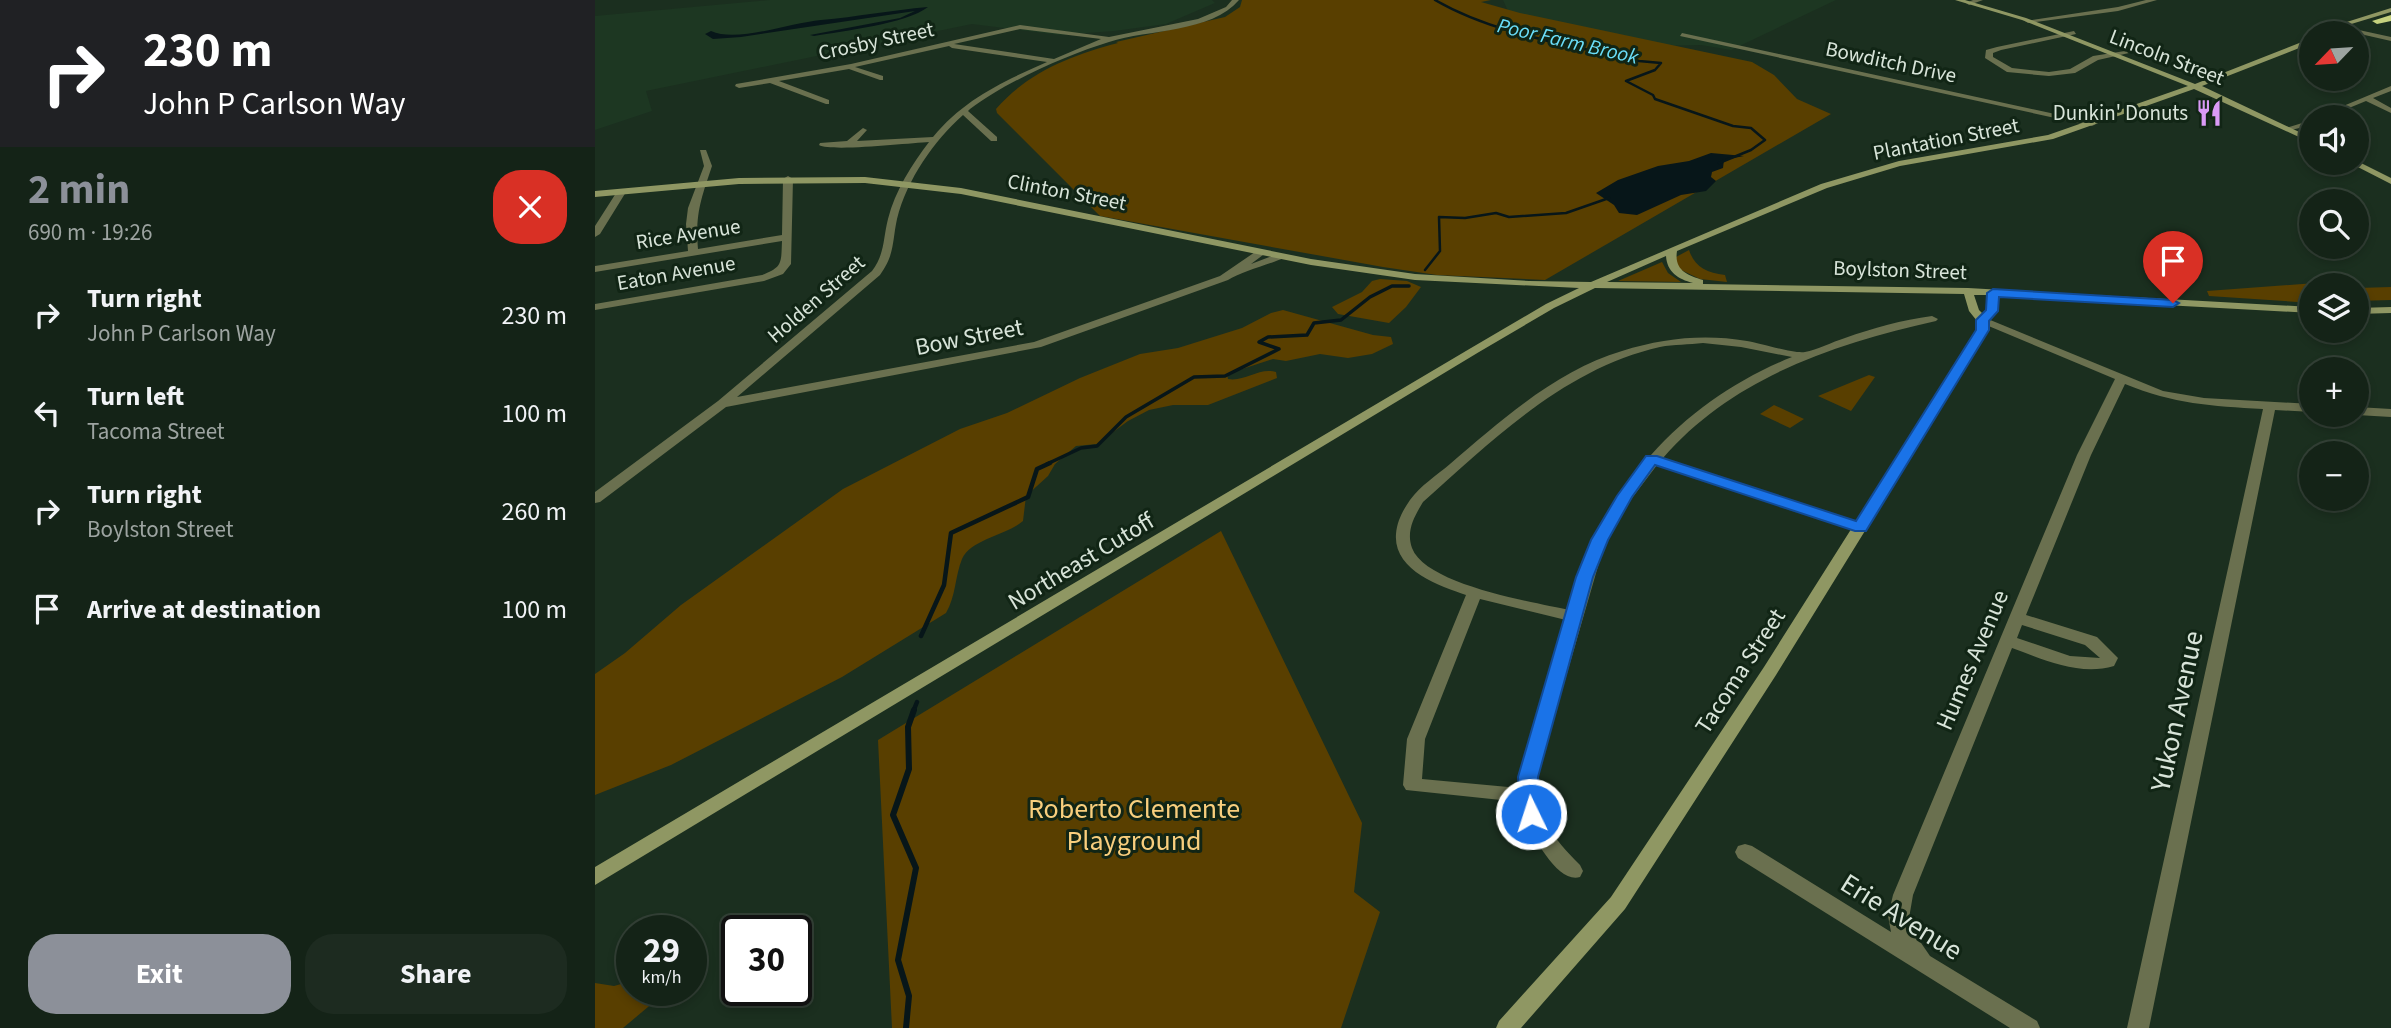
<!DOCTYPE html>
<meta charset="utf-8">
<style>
body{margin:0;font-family:"Source Sans 3",sans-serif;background:#1d2b20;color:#f1f3f6;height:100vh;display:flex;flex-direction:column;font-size:26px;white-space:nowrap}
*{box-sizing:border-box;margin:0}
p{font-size:23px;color:#9da4a1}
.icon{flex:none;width:38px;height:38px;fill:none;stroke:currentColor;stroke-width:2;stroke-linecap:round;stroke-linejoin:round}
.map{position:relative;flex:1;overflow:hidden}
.side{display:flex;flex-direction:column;background:#142317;width:595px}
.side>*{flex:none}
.top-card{background:#202124;color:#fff;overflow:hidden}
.needle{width:46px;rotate:245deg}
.fabs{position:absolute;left:1704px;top:21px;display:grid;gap:14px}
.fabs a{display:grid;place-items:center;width:70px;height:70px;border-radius:50%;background:#142317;box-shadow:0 4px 10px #0003,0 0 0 2px #334036;font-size:35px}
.speed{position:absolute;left:21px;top:915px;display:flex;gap:14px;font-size:35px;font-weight:700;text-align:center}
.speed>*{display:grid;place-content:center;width:91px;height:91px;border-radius:50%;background:#142317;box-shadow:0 4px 10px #0003,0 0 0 2px #334036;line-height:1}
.speed small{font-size:18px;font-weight:400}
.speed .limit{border:4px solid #111;border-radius:10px;background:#fff;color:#111}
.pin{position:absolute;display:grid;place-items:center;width:60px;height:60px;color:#fff;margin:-72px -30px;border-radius:50% 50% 50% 0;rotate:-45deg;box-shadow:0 0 7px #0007}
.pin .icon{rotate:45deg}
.me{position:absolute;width:77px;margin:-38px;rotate:356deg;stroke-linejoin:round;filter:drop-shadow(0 0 5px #0008)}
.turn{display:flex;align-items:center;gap:24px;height:147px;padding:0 28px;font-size:32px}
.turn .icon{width:91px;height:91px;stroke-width:2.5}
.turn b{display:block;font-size:49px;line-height:60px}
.round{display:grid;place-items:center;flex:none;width:74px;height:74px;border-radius:28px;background:#1d2b20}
.head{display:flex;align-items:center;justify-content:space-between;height:119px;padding:0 28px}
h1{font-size:42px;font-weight:700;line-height:52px;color:#8c9099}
.cta{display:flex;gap:14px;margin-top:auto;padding:14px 28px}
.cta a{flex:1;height:80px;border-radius:28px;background:#8c9099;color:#fff;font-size:28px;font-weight:700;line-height:80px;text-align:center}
.cta a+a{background:#1d2b20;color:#f1f3f6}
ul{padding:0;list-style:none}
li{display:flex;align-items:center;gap:21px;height:98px;padding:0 28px}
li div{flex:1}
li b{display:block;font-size:26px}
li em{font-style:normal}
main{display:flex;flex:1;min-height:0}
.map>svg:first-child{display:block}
.built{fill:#1d3722}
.green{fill:#593f00}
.water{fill:#071619}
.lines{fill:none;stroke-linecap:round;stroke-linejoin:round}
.stream-far3{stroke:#071619;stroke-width:2.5}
.stream-far2{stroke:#071619;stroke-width:3.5}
.stream-far1{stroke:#071619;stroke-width:4.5}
.stream{stroke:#071619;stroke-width:6}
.street{fill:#6a704f;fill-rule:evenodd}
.secondary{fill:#8f9763;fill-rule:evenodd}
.highway{fill:#c5d17e;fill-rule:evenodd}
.route{fill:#1a73e8;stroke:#114b97;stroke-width:2}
.labels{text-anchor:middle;stroke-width:6;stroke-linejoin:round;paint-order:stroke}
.far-street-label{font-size:21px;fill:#d8e4d9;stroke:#112515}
.far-water-label{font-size:21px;font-style:italic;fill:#6adef9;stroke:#112515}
.far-poi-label{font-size:21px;fill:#d8e4d9;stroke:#112515;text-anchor:end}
.street-label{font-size:24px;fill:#d8e4d9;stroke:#112515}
.near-street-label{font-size:28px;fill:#d8e4d9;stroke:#112515}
.near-park-label{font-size:28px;fill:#f8ce7d;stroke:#112515}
</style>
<main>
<section class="side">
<div class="top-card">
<div class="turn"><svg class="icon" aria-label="right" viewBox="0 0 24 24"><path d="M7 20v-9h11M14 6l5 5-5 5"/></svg><div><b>230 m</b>John P Carlson Way</div></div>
</div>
<div class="head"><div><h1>2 min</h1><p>690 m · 19:26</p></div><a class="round" style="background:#d93025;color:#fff"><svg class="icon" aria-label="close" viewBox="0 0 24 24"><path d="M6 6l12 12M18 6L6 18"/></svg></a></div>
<ul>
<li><svg class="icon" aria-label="right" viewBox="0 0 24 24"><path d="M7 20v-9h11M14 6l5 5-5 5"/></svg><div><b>Turn right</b><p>John P Carlson Way</p></div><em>230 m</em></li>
<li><svg class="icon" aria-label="left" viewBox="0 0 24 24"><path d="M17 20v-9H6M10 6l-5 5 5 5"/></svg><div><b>Turn left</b><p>Tacoma Street</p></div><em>100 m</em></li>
<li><svg class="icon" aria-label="right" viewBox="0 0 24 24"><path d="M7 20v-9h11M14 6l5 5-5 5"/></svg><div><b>Turn right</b><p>Boylston Street</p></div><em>260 m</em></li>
<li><svg class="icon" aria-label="arrive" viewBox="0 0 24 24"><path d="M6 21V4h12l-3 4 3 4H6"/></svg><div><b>Arrive at destination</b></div><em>100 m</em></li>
</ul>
<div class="cta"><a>Exit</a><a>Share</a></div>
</section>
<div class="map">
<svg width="1796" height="1028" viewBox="0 0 1796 1028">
<rect width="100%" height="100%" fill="#1b2f1f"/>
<path class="built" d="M175,0H617L620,3L571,24L519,31L465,35L377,24L51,91L57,111L0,130V16Z
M908,0H1241L1136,50L1106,45L1056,46L913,11Z"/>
<path class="green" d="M647,0H896L886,2L925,13L1157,62L1179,75L1202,99L1236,114L950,280L842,275L788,267L505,216L402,113L401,109C433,72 477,55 523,43L521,42L630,17L645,7Z
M1094,250C1099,266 1111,273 1130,275L1132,282L1105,279L1082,268L1081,257Z
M1067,262L1073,273L1086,282L1023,281Z
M785,279L812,281L826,287L811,307L794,323L743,314L737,307L767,292L777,281Z
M1747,281L1757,285H1717V303L1614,296L1612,291Z
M1796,287V300L1762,301V288Z
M688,310L778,335L796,337L798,344L777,354L753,358L725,354L691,361L678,359L632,374L633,379C650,382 664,367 681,372L682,378L613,405H578L554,410L533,421L502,444L481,446L460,464L453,476L431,496L428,521C412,535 376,539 367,559C360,576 361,596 351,613L247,677L76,765L0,795V674L30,653L86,605L248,489L365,429L412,413L485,378L545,354L583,348L647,328L676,313Z
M1274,375L1280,377L1256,411L1223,396Z
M1179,405L1209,419L1195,428L1165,414Z
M626,531L767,823L759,892L785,912L746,1028H297L283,740Z
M37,981V990L72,991L28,1028H0V983L19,986Z"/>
<path class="water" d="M333,7C311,24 248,31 219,36L215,35L305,18L320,11L146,37L118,39L110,34L116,31C142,43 194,23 226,20C261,17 297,10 333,7Z
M1116,153L1149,156L1129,160L1128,168L1117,172L1116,177L1121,181L1111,191L1086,195L1042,215L1024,213L1019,205L1001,193L1023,180L1063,166L1094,161Z"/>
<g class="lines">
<path class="stream-far3" d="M840,0C900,35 977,45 1044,61L1066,63L1060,70L1031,81L1058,95L1060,99L1138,126L1156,128L1170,140L1156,150L1124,163
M830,270L845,251L844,217L870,218L901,213L914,217L971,213L1014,198"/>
<path class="stream-far2" d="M452,464L486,448L502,446L531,417L599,377L630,376L684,349L664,342L673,337L712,335L719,323L746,320L775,297L797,286H814"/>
<path class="stream-far1" d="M326,636L349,585L356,533L433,497L442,469L455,463
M318,712L322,702"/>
<path class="stream" d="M311,1028L314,996L303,960L321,868L298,815L314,769L313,727L319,710"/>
<path class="street" d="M637,0H644C616,33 554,29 514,42C471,55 411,82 375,109L373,111L402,137V141H396L368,115C339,141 312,179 302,219C297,242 300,254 285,275L142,397L439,342L625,276L663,250L672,252L656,264L685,253L690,256L689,258C672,265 645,272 633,280L446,347L131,407L5,502L0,503V492L123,401L277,271C290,254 288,238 293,219C300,191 317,164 334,142C314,143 236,152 224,145L225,143L252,141L268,128L272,130L262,141L338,137C369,99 409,81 452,62L357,48L354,46L260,67L288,76V80H285L254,69L184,81L234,100V104H231L175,83L144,88L140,86L141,84L256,64L425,25L514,37L603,19L631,7ZM425,29L506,39L459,59L359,44Z
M1378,0H1388L1374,5L1371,3Z
M1551,0H1562L1523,11L1433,23L1430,21L1523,7Z
M1741,25L1796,37V41L1739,28Z
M1479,31L1481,34L1406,50L1398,53V57L1417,68L1454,72L1475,69L1498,56L1530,51L1534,53L1503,60L1480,73L1454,76L1412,72L1390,58L1391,50L1402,47Z
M1087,33L1497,122L1501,124L1497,126L1085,36Z
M1796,86V91L1778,98L1796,108V113L1771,101L1732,117H1722Z
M1717,120V125L1692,131L1688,129Z
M105,150H111L117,166C106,199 100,214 103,249L187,235L188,179L193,176L198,179L196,264L188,274L169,281L0,310V304L167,275C188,267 186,263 187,241L0,272V266L93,251L91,224L93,208L109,166Z
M23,190L31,192L5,234L0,237V226Z
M1337,316L1343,319L1341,321C1240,344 1138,377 1068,458L1270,525L1272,528L1270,531H1260L1062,465L1031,506L1008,549L942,777C943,818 957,837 985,865L988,871L985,877C960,885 930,823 925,802L811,790L808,785L812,739L871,595C844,586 798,570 801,534C802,521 808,510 815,500C825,486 842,475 855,464C905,421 962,370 1027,351C1069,338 1109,334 1152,341C1165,343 1199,354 1210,352C1222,350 1237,342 1250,338C1278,328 1307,320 1337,316ZM1108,343L1146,347L1197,357C1144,378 1094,412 1056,455L1051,456V461C1026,489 1003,523 990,558C983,575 979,593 974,610C938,602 831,585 817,548C811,531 819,517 828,502C897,440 971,368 1065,347C1079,344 1094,345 1108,343ZM885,599L971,620L929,757L924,777V788L827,779L830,739Z
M1388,317L1568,391L1609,398L1717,404V412L1680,410L1554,1028H1532L1668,409C1616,406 1579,404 1530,384L1496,455L1431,615L1502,637L1523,658L1519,666C1484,676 1450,660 1417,648L1318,895L1313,924L1335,956L1442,1021L1445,1028H1415L1143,858L1140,852L1143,846L1150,844L1157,846L1296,932L1293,916L1298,895L1482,455L1520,379L1384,322L1382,320ZM1427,625L1490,645L1505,658L1475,656L1422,638Z
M1762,407L1796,409V417L1762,415Z"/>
<path class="secondary" d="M1360,0H1370L1431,18L1600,84L1717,38V43L1607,86L1717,138V143L1599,89L1458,139L1305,166L1232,188L1082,251C1079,270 1092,275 1108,280V284L1373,288L1717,307V313L1403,296L1402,311L1394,321V330L1181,675L1030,909L926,1028H901L904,1021L1016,897L1169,667L1382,330V321L1374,311L1369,294L1000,288L959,308L884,352L0,885V867L876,348L951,304L984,288L820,280L716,265L366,194L270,183L144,184L0,197V191L144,178L270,177L366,188L716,259L820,274L934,281L996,282L1226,184L1304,161L1453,135L1593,86L1427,20ZM1071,256C1072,272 1083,279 1098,283L1012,282ZM1379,295H1393L1392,310L1388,314L1384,310Z
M1796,8V12L1743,28L1738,33H1731L1739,26Z
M1762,161L1796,178V184L1755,163Z
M1796,307V313L1762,314V308Z"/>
<path class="highway" d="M1796,15V21L1782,24L1777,21Z"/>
</g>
<path class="route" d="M1398,289L1578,300L1584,303L1578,307L1404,297L1403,311L1394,321V330L1271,531H1260L1060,465L1037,497L1013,540L998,577L943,777L946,814L943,820L936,822L928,820L925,814L923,777L981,577L996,540L1022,496L1051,456H1062L1261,521L1381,330V320L1391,310L1392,293Z"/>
<defs>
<symbol id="restaurant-bare" viewBox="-9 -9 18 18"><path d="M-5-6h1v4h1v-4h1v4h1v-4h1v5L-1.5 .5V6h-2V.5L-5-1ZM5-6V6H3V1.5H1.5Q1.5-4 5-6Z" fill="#da9af6" stroke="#112515" stroke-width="2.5" paint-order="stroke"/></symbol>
</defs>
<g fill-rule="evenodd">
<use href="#restaurant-bare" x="1595" y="94" width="38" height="38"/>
</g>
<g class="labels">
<g class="far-street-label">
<text transform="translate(281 41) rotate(-12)" y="7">Crosby Street</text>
<text transform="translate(1572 57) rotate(21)" y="7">Lincoln Street</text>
<text transform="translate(1296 62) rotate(12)" y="7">Bowditch Drive</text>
<text transform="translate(1351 139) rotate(-11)" y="7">Plantation Street</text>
<text transform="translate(472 192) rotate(11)" y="7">Clinton Street</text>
<text transform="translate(93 234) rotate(-9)" y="7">Rice Avenue</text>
<text transform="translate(1305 270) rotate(2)" y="7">Boylston Street</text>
<text transform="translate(81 273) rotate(-10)" y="7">Eaton Avenue</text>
<text transform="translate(221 299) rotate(-41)" y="7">Holden Street</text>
</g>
<g class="far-water-label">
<text transform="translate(973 41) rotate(13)" y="7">Poor Farm Brook</text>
</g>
<g class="far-poi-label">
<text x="1593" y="120">Dunkin' Donuts</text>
</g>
<g class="street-label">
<text transform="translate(374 337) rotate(-11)" y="8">Bow Street</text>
<text transform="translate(486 561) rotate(-31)" y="8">Northeast Cutoff</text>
<text transform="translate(1377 660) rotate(-67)" y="8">Humes Avenue</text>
<text transform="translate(1145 671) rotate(-57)" y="8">Tacoma Street</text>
</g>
<g class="near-street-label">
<text transform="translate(1581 711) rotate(-78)" y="10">Yukon Avenue</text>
<text transform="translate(1307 916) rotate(32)" y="10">Erie Avenue</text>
</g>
<g class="near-park-label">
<text x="539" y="818">Roberto Clemente<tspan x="539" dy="32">Playground</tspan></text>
</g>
</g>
</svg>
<div class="fabs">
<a><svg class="needle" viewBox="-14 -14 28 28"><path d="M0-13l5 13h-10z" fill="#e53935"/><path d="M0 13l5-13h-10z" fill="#9da4a1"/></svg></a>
<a><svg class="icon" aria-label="sound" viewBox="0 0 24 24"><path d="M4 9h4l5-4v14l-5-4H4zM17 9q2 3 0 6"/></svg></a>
<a><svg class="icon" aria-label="search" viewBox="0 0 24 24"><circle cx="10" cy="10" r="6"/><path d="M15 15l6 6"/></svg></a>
<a><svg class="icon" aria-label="layers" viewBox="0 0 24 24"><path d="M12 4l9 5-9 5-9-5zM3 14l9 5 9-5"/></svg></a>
<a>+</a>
<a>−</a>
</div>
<div class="speed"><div>29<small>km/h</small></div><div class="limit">30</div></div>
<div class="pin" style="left:1578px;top:303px;background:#d93025"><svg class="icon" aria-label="arrive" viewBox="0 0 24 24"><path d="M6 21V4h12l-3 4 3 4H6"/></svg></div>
<svg class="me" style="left:936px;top:814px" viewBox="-20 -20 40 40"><circle r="17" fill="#1a73e8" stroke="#fff" stroke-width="3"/><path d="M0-11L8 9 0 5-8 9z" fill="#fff"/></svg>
</div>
</main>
